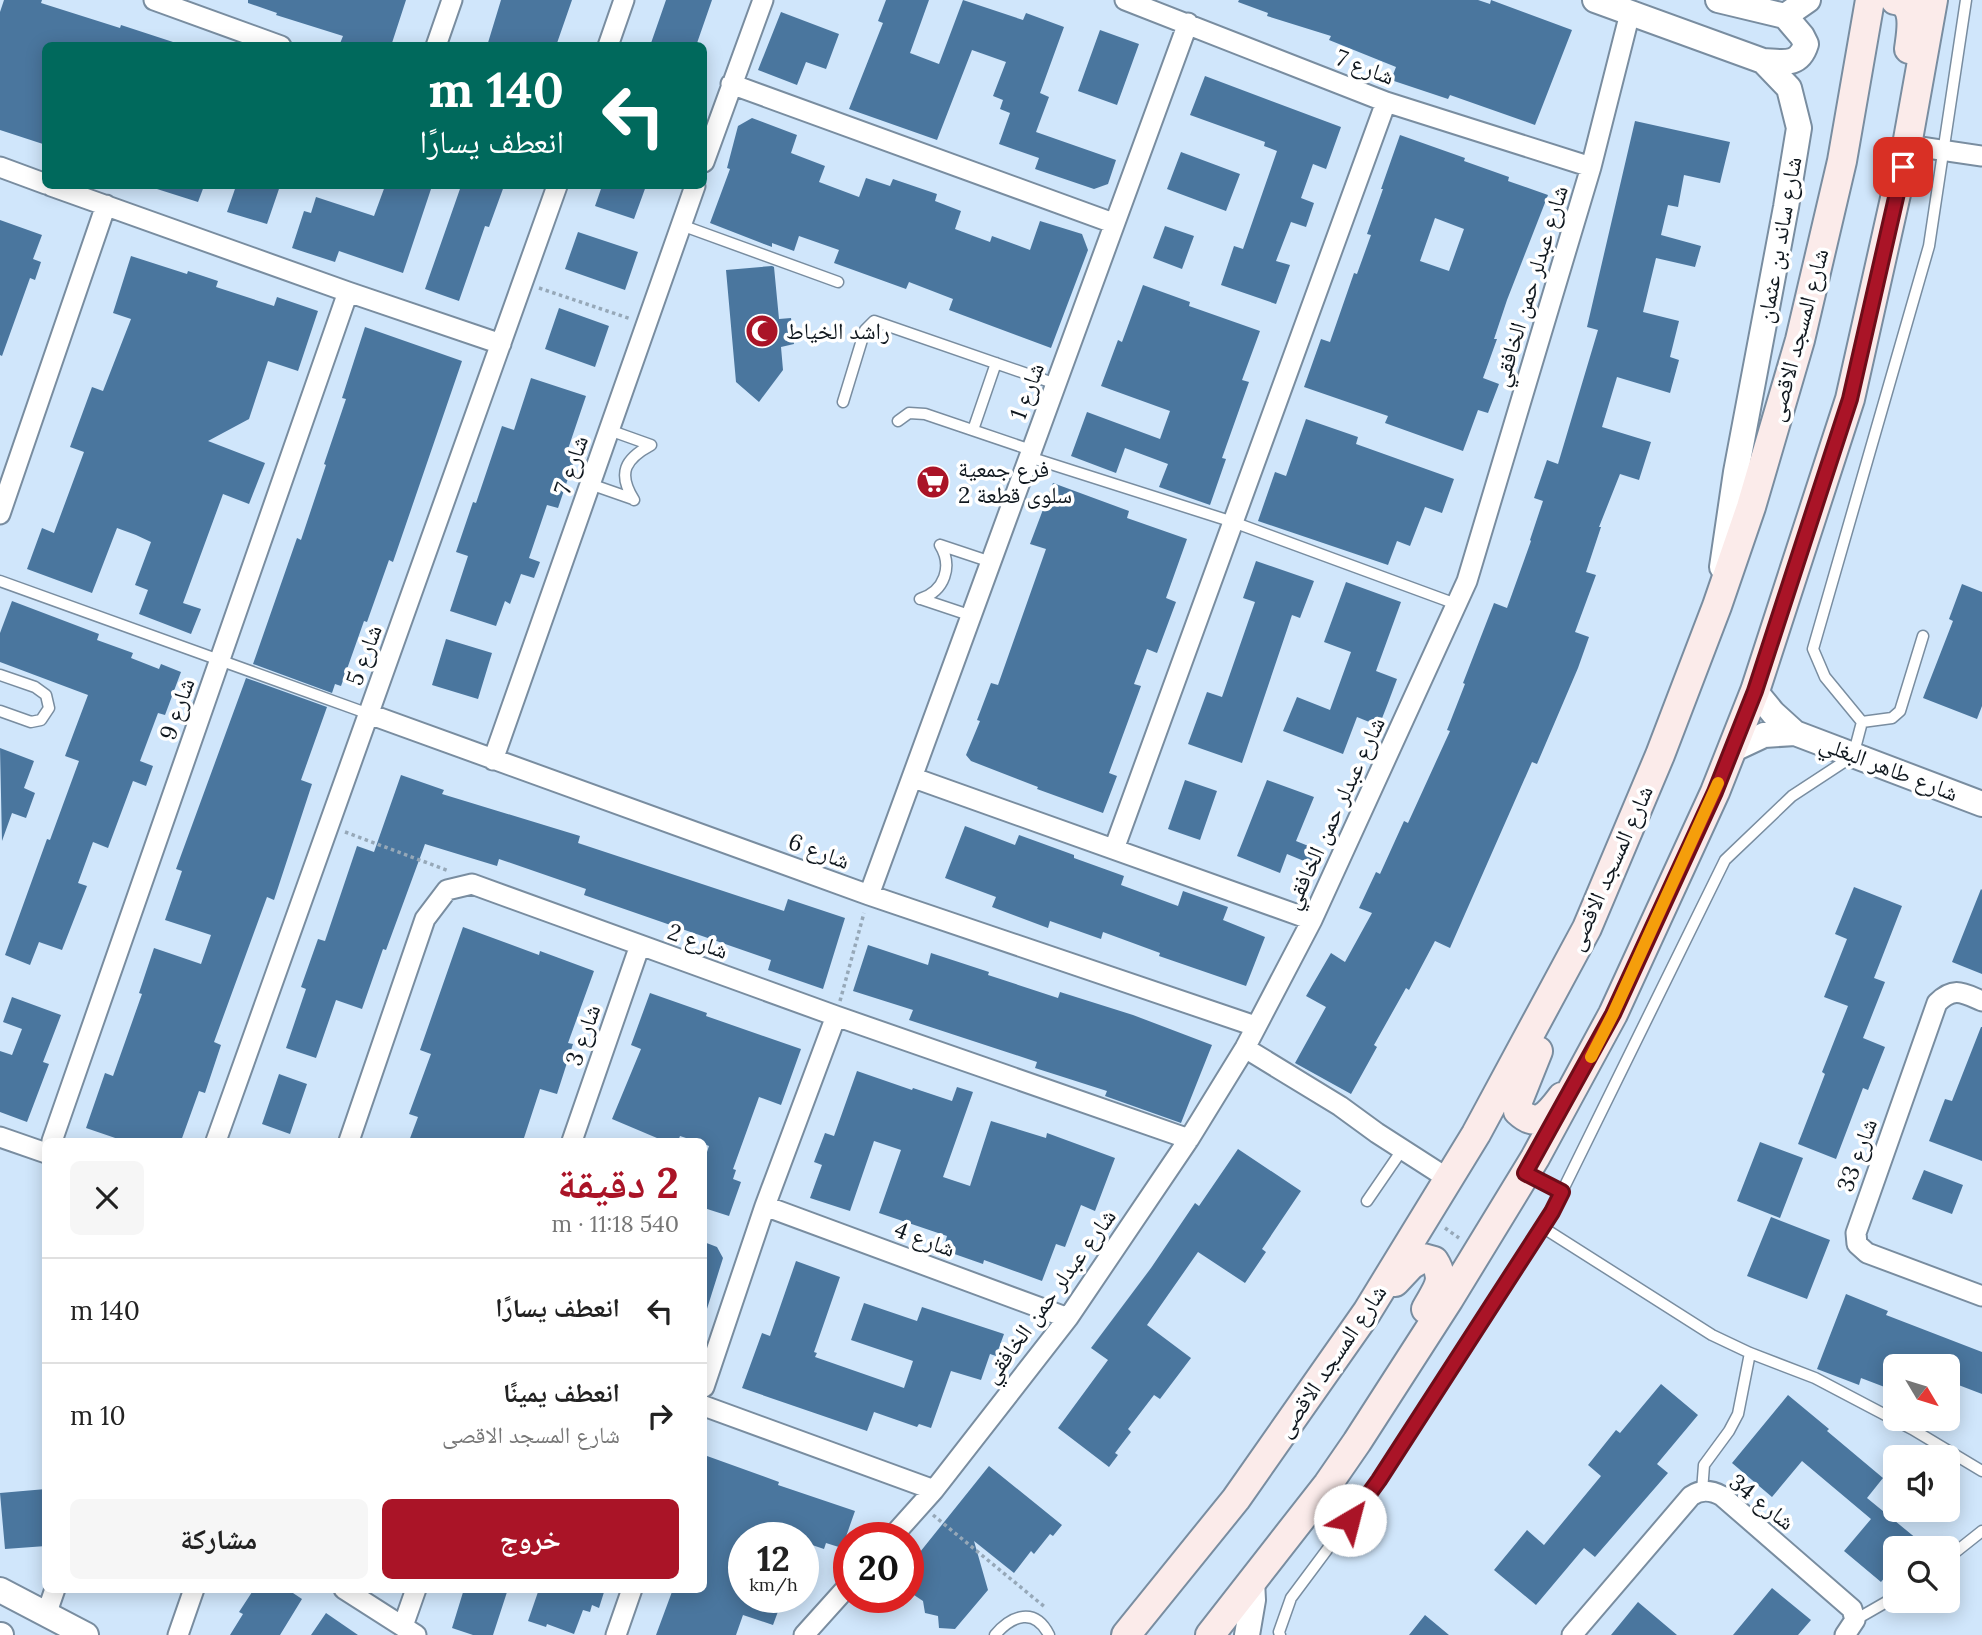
<!DOCTYPE html>
<html lang="ar">
<meta charset="utf-8">
<style>
body{margin:0;font-family:Lora,"Noto Naskh Arabic",serif;background:#f6f6f6;color:#222;direction:rtl;height:100vh;display:flex;flex-direction:column;font-size:26px;white-space:nowrap}
*{box-sizing:border-box;margin:0}
p{font-size:23px;color:#767676}
.icon{flex:none;width:38px;height:38px;fill:none;stroke:currentColor;stroke-width:2;stroke-linecap:round;stroke-linejoin:round}
.map{position:relative;flex:1;overflow:hidden;direction:ltr}
.panel{position:absolute;left:42px;top:1138px;width:665px;height:455px;display:flex;flex-direction:column;background:#fff;border-radius:10px;box-shadow:0 4px 18px #0003;direction:rtl}
.panel>*{flex:none}
.top-card{position:absolute;left:42px;top:42px;width:665px;height:147px;border-radius:10px;box-shadow:0 4px 18px #0003;direction:rtl;background:#00695c;color:#fff;overflow:hidden}
.needle{width:46px;rotate:128deg}
.fabs{position:absolute;left:1883px;top:1354px;display:grid;gap:14px}
.fabs a{display:grid;place-items:center;width:77px;height:77px;border-radius:10px;background:#fff;box-shadow:0 4px 18px #0003;font-size:35px}
.speed{position:absolute;left:728px;top:1522px;display:flex;gap:14px;font-size:35px;font-weight:700;text-align:center}
.speed>*{display:grid;place-content:center;width:91px;height:91px;border-radius:50%;background:#fff;box-shadow:0 4px 18px #0003;line-height:1}
.speed small{font-size:18px;font-weight:400}
.speed .limit{border:10px solid #d22;background:#fff;color:#111}
.pin{position:absolute;display:grid;place-items:center;width:60px;height:60px;color:#fff;margin:-30px;border-radius:14px;box-shadow:0 4px 10px #0006}
.me{position:absolute;width:77px;margin:-38px;rotate:37deg;stroke-linejoin:round;filter:drop-shadow(0 0 5px #0008)}
.turn{display:flex;align-items:center;gap:24px;height:147px;padding:0 28px;font-size:32px}
.turn .icon{width:91px;height:91px;stroke-width:2.5}
.turn b{display:block;font-size:49px;line-height:60px}
.round{display:grid;place-items:center;flex:none;width:74px;height:74px;border-radius:10px;background:#f6f6f6}
.overview{display:flex;align-items:center;justify-content:space-between;height:119px;padding:0 28px}
h1{font-size:42px;font-weight:700;line-height:52px;color:#aa1427}
.primary-button{display:flex;gap:14px;margin-top:auto;padding:14px 28px}
.primary-button a{flex:1;height:80px;border-radius:10px;background:#aa1427;color:#fff;font-size:28px;font-weight:700;line-height:80px;text-align:center}
.primary-button a+a{background:#f6f6f6;color:#222}
ul{padding:0;list-style:none}
li{display:flex;align-items:center;gap:21px;height:105px;padding:0 28px;border-top:2px solid #e0e0e0}
li div{flex:1}
li b{display:block;font-size:26px}
li em{font-style:normal}
.map>svg:first-child{display:block}
.building{fill:#4a769e;fill-rule:evenodd}
.lines{fill:none;stroke-linecap:round;stroke-linejoin:round}
.service-casing{stroke:#798da0;stroke-width:13}
.minor-casing{stroke:#798da0;stroke-width:23}
.tertiary-casing{stroke:#798da0;stroke-width:28}
.secondary-casing{stroke:#798da0;stroke-width:32}
.path{stroke:#96a8b8;stroke-width:3.5;stroke-dasharray:3.5 3.5;stroke-linecap:butt}
.service{stroke:#fff;stroke-width:10}
.minor{stroke:#fff;stroke-width:19}
.tertiary{stroke:#fff;stroke-width:24}
.secondary{stroke:#fbebea;stroke-width:28}
.route-casing{stroke:#6e0d19;stroke-width:18}
.route{stroke:#aa1427;stroke-width:12}
.slow{stroke:#f59e0b;stroke-width:12}
.labels{text-anchor:middle;stroke-width:7;stroke-linejoin:round;paint-order:stroke}
.street-label{font-size:23px;fill:#10181f;stroke:#fff}
.poi-label{font-size:23px;fill:#10181f;stroke:#fff;text-anchor:start}
</style>
<div class="map">
<svg width="1982" height="1635" viewBox="0 0 1982 1635">
<rect width="100%" height="100%" fill="#d0e6fb"/>
<path class="building" d="M4,0H42L41,3L120,28L121,25L173,42V46H46V145L0,130V12Z
M248,0H406L391,46H339L343,36L276,15L277,13L248,3Z
M501,0H572L556,46H487Z
M666,0H712L696,46H650Z
M886,0H929L910,53L939,64L963,0L1023,20L1026,13L1064,27L1040,93L1049,97L1036,132L1116,160L1108,184L1094,189L1035,169L1039,158L999,144L1010,113L1000,109L1003,100L993,96L1006,62L972,50L937,140L849,109L883,23L878,21Z
M1239,0H1478L1490,4L1491,0L1572,30L1535,125L1450,95L1448,99L1391,80L1396,67L1329,40L1331,36L1267,16L1268,13L1238,2Z
M781,12L839,34L826,69L806,62L797,85L758,70Z
M1100,30L1139,44L1117,105L1078,91Z
M1205,76L1341,127L1326,169L1313,164L1301,198L1314,203L1306,227L1291,222L1276,261L1290,265L1276,304L1221,285L1234,246L1243,249L1277,151L1264,146L1265,142L1190,115Z
M752,118L797,135L791,153L825,166L819,182L859,197L866,178L890,186L893,179L937,194L935,201L961,211L955,229L990,242L992,236L1030,250L1040,221L1082,234L1088,250L1051,348L949,310L953,299L909,282L906,289L834,263L839,250L799,236L794,251L772,243V247L710,223L730,169L727,168L738,126Z
M1635,121L1730,142L1720,183L1684,175L1678,207L1668,205L1661,235L1701,246L1695,267L1656,258L1643,312L1679,321L1670,357L1679,360L1670,393L1617,377L1602,427L1651,442L1639,480L1620,474L1599,527H1601L1586,572L1596,575L1575,632L1589,637L1578,668L1537,764L1532,762L1450,948L1435,941L1409,990L1406,988L1374,1045L1377,1047L1351,1094L1295,1063L1326,1007L1306,996L1331,953L1345,962L1372,913L1359,908L1376,872L1380,874L1404,821L1408,823L1450,731L1447,730L1465,684L1463,683L1494,603L1507,608L1531,541L1530,540L1543,501L1534,498L1547,460L1558,464L1598,330L1587,327Z
M1400,135L1465,158L1464,161L1509,177L1508,181L1548,195L1507,300L1494,339H1497L1483,378L1499,384L1488,413L1478,410L1463,451L1385,423L1388,416L1304,387L1321,339L1330,342L1354,273L1357,274L1371,235L1367,234L1383,189H1381ZM1435,218L1464,229L1449,271L1420,261Z
M1181,152L1240,174L1226,211L1167,189Z
M157,186H204L198,202L157,189Z
M236,186H280L267,224L227,212Z
M385,186H432L403,273L339,251L335,262L292,248L304,211L311,213L316,197L374,216Z
M461,186H504L489,227L485,226L459,301L425,289Z
M602,186H646L634,219L595,206Z
M0,220L42,235L33,259L41,262L35,280L30,278L2,356L0,355Z
M1165,226L1194,236L1182,269L1153,258Z
M578,232L638,252L625,290L565,269Z
M131,256L187,274L188,271L218,281L216,287L274,306L277,297L318,311L298,371L268,361L249,419L208,441L265,463L249,504L223,494L183,603L201,609L191,634L139,614L148,590L135,585L151,542L136,535L117,528L92,593L27,569L42,528L54,533L84,452L70,447L92,387L103,391L131,319L113,313Z
M772,266L774,267L779,319L791,318L794,344L781,347L783,370L759,402L736,382L726,270Z
M1143,285L1190,302L1189,306L1260,331L1242,380L1249,382L1222,458L1226,459L1210,505L1159,487L1168,464L1125,448L1116,473L1071,456L1087,412L1160,439L1170,411L1101,386L1118,340L1122,342Z
M559,308L609,326L595,367L545,349Z
M365,327L462,361L393,562L389,560L367,622L364,621L341,686L335,684L332,693L253,664L297,538L301,540L326,465L324,464L346,399L342,398Z
M531,378L586,396L568,449L577,452L558,508L547,505L529,558L540,562L534,578L521,574L510,604L505,601L496,626L450,611L468,556L456,552L473,502L476,503L502,426L514,430Z
M1306,419L1358,437L1356,444L1454,479L1442,513L1425,507L1410,546L1397,541L1388,565L1258,521L1275,472L1286,476Z
M1053,483L1129,511L1127,518L1187,539L1166,598L1176,602L1157,653L1147,649L1134,684L1141,686L1109,773L1117,776L1103,813L1037,789L1038,787L971,761L966,755L980,721L977,720L991,683L998,685L1046,549L1030,544Z
M1256,561L1314,581L1300,618L1292,615L1242,763L1188,744L1207,692L1222,697L1255,602L1243,598Z
M1346,582L1401,602L1376,671L1397,679L1388,703L1379,726L1357,717L1343,754L1283,731L1297,697L1330,710L1351,652L1324,642Z
M1962,584L1982,592V706L1977,719L1923,698L1953,621L1949,619Z
M12,601L99,634L97,640L133,653L131,658L159,669L161,664L181,672L165,715L158,713L140,761L153,766L146,786L133,781L108,848L93,842L78,883L87,886L62,950L39,942L30,965L5,955L47,839L50,840L79,761L65,756L88,695L0,662V633Z
M446,639L492,653L478,699L432,685Z
M246,678L327,707L301,780L312,784L274,900L267,897L214,1042L221,1045L205,1093L199,1091L181,1141H124L86,1128L105,1073L113,1076L142,994L139,993L154,948L201,964L211,935L165,920L182,871L176,869Z
M0,748L34,761L24,788L35,793L26,818L12,813L2,841Z
M401,775L444,790L442,794L580,836L578,843L784,911L788,899L845,918L823,989L768,970L771,960L584,895L586,889L499,859L497,866L425,844L386,950L383,949L362,1009L336,1000L316,1058L286,1048L306,989L301,987L318,939L325,941L357,846L374,852Z
M1185,780L1217,791L1200,840L1168,829Z
M1267,780L1314,797L1296,841L1321,851L1316,866L1287,854L1280,873L1237,856Z
M965,826L1015,845L1019,835L1074,855V858L1124,876L1121,885L1178,906L1183,891L1228,907L1223,920L1265,937L1246,986L1159,956L1160,953L1103,932L1101,939L1050,921L1048,928L992,907L996,897L945,878Z
M1854,887L1902,906L1874,978L1885,982L1863,1038L1885,1047L1868,1090L1863,1088L1836,1159L1798,1144L1825,1074L1822,1072L1848,1006L1824,997L1847,939L1835,934Z
M1981,889L1982,890V974L1952,962Z
M463,927L539,955L540,951L594,971L568,1043L573,1044L557,1094L540,1089L523,1141H409L418,1117L409,1114L431,1054L420,1050Z
M868,945L928,965L931,953L989,972L988,975L1058,998L1060,992L1133,1015L1212,1045L1181,1123L1105,1096L1107,1091L1035,1068L1037,1062L909,1020L913,1010L853,991Z
M650,993L707,1013L706,1016L801,1049L781,1105L759,1097L733,1169L736,1170L733,1179L741,1182L729,1216L704,1208V1161L709,1146L704,1144V1141H695L680,1136L678,1141H664L612,1119L641,1049L631,1045Z
M12,997L61,1015L43,1062L49,1064L27,1122L0,1112V1051L12,1055L22,1029L3,1022Z
M1981,1027H1982V1161L1929,1141L1945,1099L1952,1101Z
M857,1071L912,1090L913,1088L952,1101L957,1087L973,1092L943,1177L970,1186L991,1121L1046,1138L1047,1133L1115,1158L1095,1211L1081,1205L1065,1247L1056,1244L1042,1281L984,1260L983,1264L943,1250L947,1236L879,1213L901,1150L874,1141L850,1211L810,1198L822,1165L814,1162L825,1133L834,1136Z
M279,1074L307,1084L290,1134L262,1124Z
M1760,1142L1803,1158L1780,1218L1737,1201Z
M1238,1149L1301,1191L1262,1249L1266,1252L1245,1283L1198,1252L1147,1325L1191,1358L1160,1399L1154,1395L1128,1429L1131,1432L1115,1453L1118,1455L1109,1467L1058,1428L1108,1360L1091,1348L1151,1268L1195,1203L1199,1206Z
M1924,1170L1963,1185L1952,1214L1912,1199Z
M1771,1217L1830,1240L1807,1299L1747,1276Z
M704,1242L717,1247L723,1258L706,1312H704Z
M796,1261L840,1277L814,1352L817,1353L815,1357L904,1388L913,1361L851,1340L864,1303L917,1321L922,1307L1004,1334L996,1356L990,1354L981,1380L951,1371L931,1428L919,1424L917,1427L874,1412L867,1431L742,1388L762,1333L770,1336Z
M1846,1294L1888,1311L1886,1315L1982,1352V1394L1948,1381V1367H1895V1391L1861,1378L1859,1385L1817,1369Z
M1661,1384L1698,1415L1657,1464L1668,1473L1595,1557L1584,1548L1536,1605L1494,1570L1527,1530L1544,1545L1601,1476L1588,1465L1616,1430L1620,1433Z
M1788,1395L1829,1429L1827,1431L1883,1478L1867,1498L1917,1539L1909,1549H1895V1565L1881,1582L1844,1551L1871,1519L1802,1461L1772,1497L1732,1463Z
M707,1456L779,1482L778,1485L855,1511L842,1548L826,1543L824,1549L803,1542V1538H793L763,1528L759,1538H744V1598H783L773,1625L743,1615L736,1635H656L673,1589H704V1466Z
M989,1466L1062,1525L1053,1536L1050,1534L1034,1554L1031,1551L1014,1573L974,1541L988,1590L955,1629L939,1628L938,1616L925,1613L923,1601L908,1591V1567Z
M46,1489V1546L5,1549L0,1493Z
M1772,1588L1811,1620L1798,1635H1733Z
M254,1589H287L302,1599L280,1635H230L243,1614L239,1612Z
M464,1589H508L493,1635H473L452,1628Z
M539,1589H605L599,1608L592,1605L590,1612L583,1610L574,1634L547,1624L546,1627L528,1621Z
M1638,1602L1677,1635H1611Z
M326,1613L358,1635H311Z
M1425,1615L1449,1635H1409Z"/>
<g class="lines">
<defs>
<path id="service" d="M681,225L838,282
M843,402L865,330L874,321L1056,384
M898,421L909,413L925,414L1031,450
M609,430L651,445
M973,430L996,363
M1029,457L1233,522L1456,604
M590,484L633,499
M634,500C617,473 625,459 651,445
M940,545L991,562
M0,581L369,714
M920,599C945,591 953,566 940,545
M921,599L972,616
M0,675L35,687L46,695L49,708L41,720L31,722L0,711
M1862,722L1892,718L1900,711L1923,636
M1529,1175L1562,1192
M1367,1201L1402,1150
M1542,1227L1712,1335L1750,1353L1815,1378L1912,1429L1982,1471
M1702,1491L1704,1465L1729,1431L1738,1414L1750,1353
M1948,1558L1982,1531
M1855,1620L1895,1597
M995,1635C1012,1615 1035,1607 1049,1635
M1280,1635L1279,1632L1291,1598L1379,1480L1552,1212L1725,860L1792,796L1853,756L1862,722L1825,677L1813,649L1929,246L1966,0"/>
<path id="minor" d="M154,0L281,46
M1125,0L1386,102L1591,167
M436,46L452,0
M608,46L624,0
M731,84L1113,223
M1907,145L1982,156
M704,162L763,0
M0,167L46,184
M51,186L348,292L501,344
M0,514L106,205
M369,714L869,895L1255,1026
M493,760L695,186
M914,778L1312,920
M1114,849L1386,102
M869,895L1188,23
M1982,1001C1963,993 1954,986 1937,1003L1856,1233L1857,1244L1867,1253L1982,1296
M1245,1048L1340,1106L1377,1133L1447,1178
M0,1137L46,1153
M52,1141L348,292
M216,1141L557,186
M349,1141L425,919L447,890L472,884L836,1016L1189,1139
M572,1141L640,945
M765,1206L1068,1318
M704,1387L765,1206L836,1016
M704,1406L934,1490
M891,1538L934,1490L1068,1318L1189,1139L1245,1048L1312,920L1467,581L1591,167L1630,13
M344,1589L416,1635
M46,1615L55,1589
M403,1626L416,1589
M178,1635L194,1589
M616,1635L632,1589
M804,1635L849,1585
M1572,1635L1691,1496C1701,1489 1711,1490 1722,1496L1852,1609L1855,1620L1845,1635"/>
<path id="tertiary" d="M1595,0L1763,61L1789,88L1799,128L1786,207L1736,472L1722,567
M1718,0L1785,16L1808,0
M1763,61C1783,62 1799,67 1806,44L1802,36L1785,16
M1755,691L1773,713L1795,733L1982,804
M1732,750L1764,735L1795,733
M0,1590L86,1635
M0,1635H1
M1247,1635L1253,1600L1252,1581"/>
<path id="secondary" d="M1895,0C1918,3 1911,33 1909,49
M1538,1051L1518,1101V1111C1538,1130 1549,1114 1562,1097
M1395,1282L1411,1265L1423,1258L1434,1261C1447,1281 1436,1290 1426,1309
M1126,1635L1236,1499L1367,1312L1476,1134L1587,928L1660,755L1717,606L1751,507L1800,340L1842,161L1870,0
M1210,1635L1328,1484L1357,1442L1449,1299L1535,1158L1613,1014L1715,792L1755,691L1850,399L1907,145L1933,0"/>
</defs>
<use href="#service" class="service-casing"/>
<use href="#minor" class="minor-casing"/>
<use href="#tertiary" class="tertiary-casing"/>
<use href="#secondary" class="secondary-casing"/>
<path class="path" d="M539,288L631,319
M345,832L449,871
M840,1001L864,913
M1445,1228L1459,1238
M933,1515L1046,1608"/>
<use href="#service" class="service"/>
<use href="#minor" class="minor"/>
<use href="#tertiary" class="tertiary"/>
<use href="#secondary" class="secondary"/>
</g>
<g class="lines">
<defs>
<path id="route" d="M1350,1520L1379,1480L1552,1212L1562,1192L1525,1173L1613,1014L1715,792L1755,691L1850,399L1903,167"/>
</defs>
<use href="#route" class="route-casing"/>
<use href="#route" class="route"/>
<path class="slow" d="M1591,1057L1613,1014L1718,783"/>
</g>
<defs>
<symbol id="mosque-disc" viewBox="-11 -11 22 22"><circle r="9.5" fill="#aa1427" stroke="#fff"/><path d="M3.5-4.9A6 6 0 1 0 3.5 4.9A5 5 0 1 1 3.5-4.9Z" fill="#fff"/></symbol>
<symbol id="supermarket-disc" viewBox="-11 -11 22 22"><circle r="9.5" fill="#aa1427" stroke="#fff"/><path d="M-6-5.5h2.5l.6 2H6L4.5 2H-2.5L-4.4-4H-6ZM-1.5 3.2a1.3 1.3 0 1 0 .1 0ZM3 3.2a1.3 1.3 0 1 0 .1 0Z" fill="#fff"/></symbol>
</defs>
<g fill-rule="evenodd">
<use href="#mosque-disc" x="743" y="312" width="38" height="38"/>
<use href="#supermarket-disc" x="914" y="463" width="38" height="38"/>
</g>
<g class="labels">
<g class="street-label">
<text transform="translate(1365 67) rotate(21)" y="8">شارع 7</text>
<text transform="translate(1779 240) rotate(-80)" y="8">شارع ساند بن عثمان</text>
<text transform="translate(1530 286) rotate(-73)" y="8">شارع عبدلر حمن الخافقي</text>
<text transform="translate(1798 335) rotate(-75)" y="8">شارع المسجد الاقصى</text>
<text transform="translate(1027 391) rotate(-70)" y="8">شارع 1</text>
<text transform="translate(571 465) rotate(-71)" y="8">شارع 7</text>
<text transform="translate(364 655) rotate(-70)" y="8">شارع 5</text>
<text transform="translate(177 709) rotate(-71)" y="8">شارع 9</text>
<text transform="translate(1889 768) rotate(21)" y="8">شارع طاهر البغلي</text>
<text transform="translate(1334 813) rotate(-65)" y="8">شارع عبدلر حمن الخافقي</text>
<text transform="translate(819 851) rotate(20)" y="8">شارع 6</text>
<text transform="translate(1610 868) rotate(-66)" y="8">شارع المسجد الاقصى</text>
<text transform="translate(698 941) rotate(20)" y="8">شارع 2</text>
<text transform="translate(583 1035) rotate(-71)" y="8">شارع 3</text>
<text transform="translate(1857 1155) rotate(-70)" y="8">شارع 33</text>
<text transform="translate(925 1239) rotate(20)" y="8">شارع 4</text>
<text transform="translate(1049 1296) rotate(-54)" y="8">شارع عبدلر حمن الخافقي</text>
<text transform="translate(1331 1361) rotate(-56)" y="8">شارع المسجد الاقصى</text>
<text transform="translate(1762 1502) rotate(38)" y="8">شارع 34</text>
</g>
<g class="poi-label">
<text x="786" y="339">راشد الخياط</text>
<text x="958" y="477">فرع جمعية<tspan x="958" dy="26">سلوى قطعة 2</tspan></text>
</g>
</g>
</svg>
<div class="fabs">
<a><svg class="needle" viewBox="-14 -14 28 28"><path d="M0-13l5 13h-10z" fill="#e53935"/><path d="M0 13l5-13h-10z" fill="#767676"/></svg></a>
<a><svg class="icon" aria-label="sound" viewBox="0 0 24 24"><path d="M4 9h4l5-4v14l-5-4H4zM17 9q2 3 0 6"/></svg></a>
<a><svg class="icon" aria-label="search" viewBox="0 0 24 24"><circle cx="10" cy="10" r="6"/><path d="M15 15l6 6"/></svg></a>
</div>
<div class="speed"><div>12<small>km/h</small></div><div class="limit">20</div></div>
<div class="pin" style="left:1903px;top:167px;background:#d93025"><svg class="icon" aria-label="arrive" viewBox="0 0 24 24"><path d="M6 21V4h12l-3 4 3 4H6"/></svg></div>
<svg class="me" style="left:1350px;top:1520px" viewBox="-20 -20 40 40"><circle r="19" fill="#fff"/><path d="M0-13L10 11 0 6-10 11z" fill="#aa1427"/></svg>
<div class="top-card">
<div class="turn"><svg class="icon" aria-label="left" viewBox="0 0 24 24"><path d="M17 20v-9H6M10 6l-5 5 5 5"/></svg><div><b>140 m</b>انعطف يسارًا</div></div>
</div>
<section class="panel">
<div class="overview"><div><h1>2 دقيقة</h1><p>540 m · 11:18</p></div><a class="round"><svg class="icon" aria-label="close" viewBox="0 0 24 24"><path d="M6 6l12 12M18 6L6 18"/></svg></a></div>
<ul>
<li><svg class="icon" aria-label="left" viewBox="0 0 24 24"><path d="M17 20v-9H6M10 6l-5 5 5 5"/></svg><div><b>انعطف يسارًا</b></div><em>140 m</em></li>
<li><svg class="icon" aria-label="right" viewBox="0 0 24 24"><path d="M7 20v-9h11M14 6l5 5-5 5"/></svg><div><b>انعطف يمينًا</b><p>شارع المسجد الاقصى</p></div><em>10 m</em></li>
</ul>
<div class="primary-button"><a>خروج</a><a>مشاركة</a></div>
</section>
</div>
